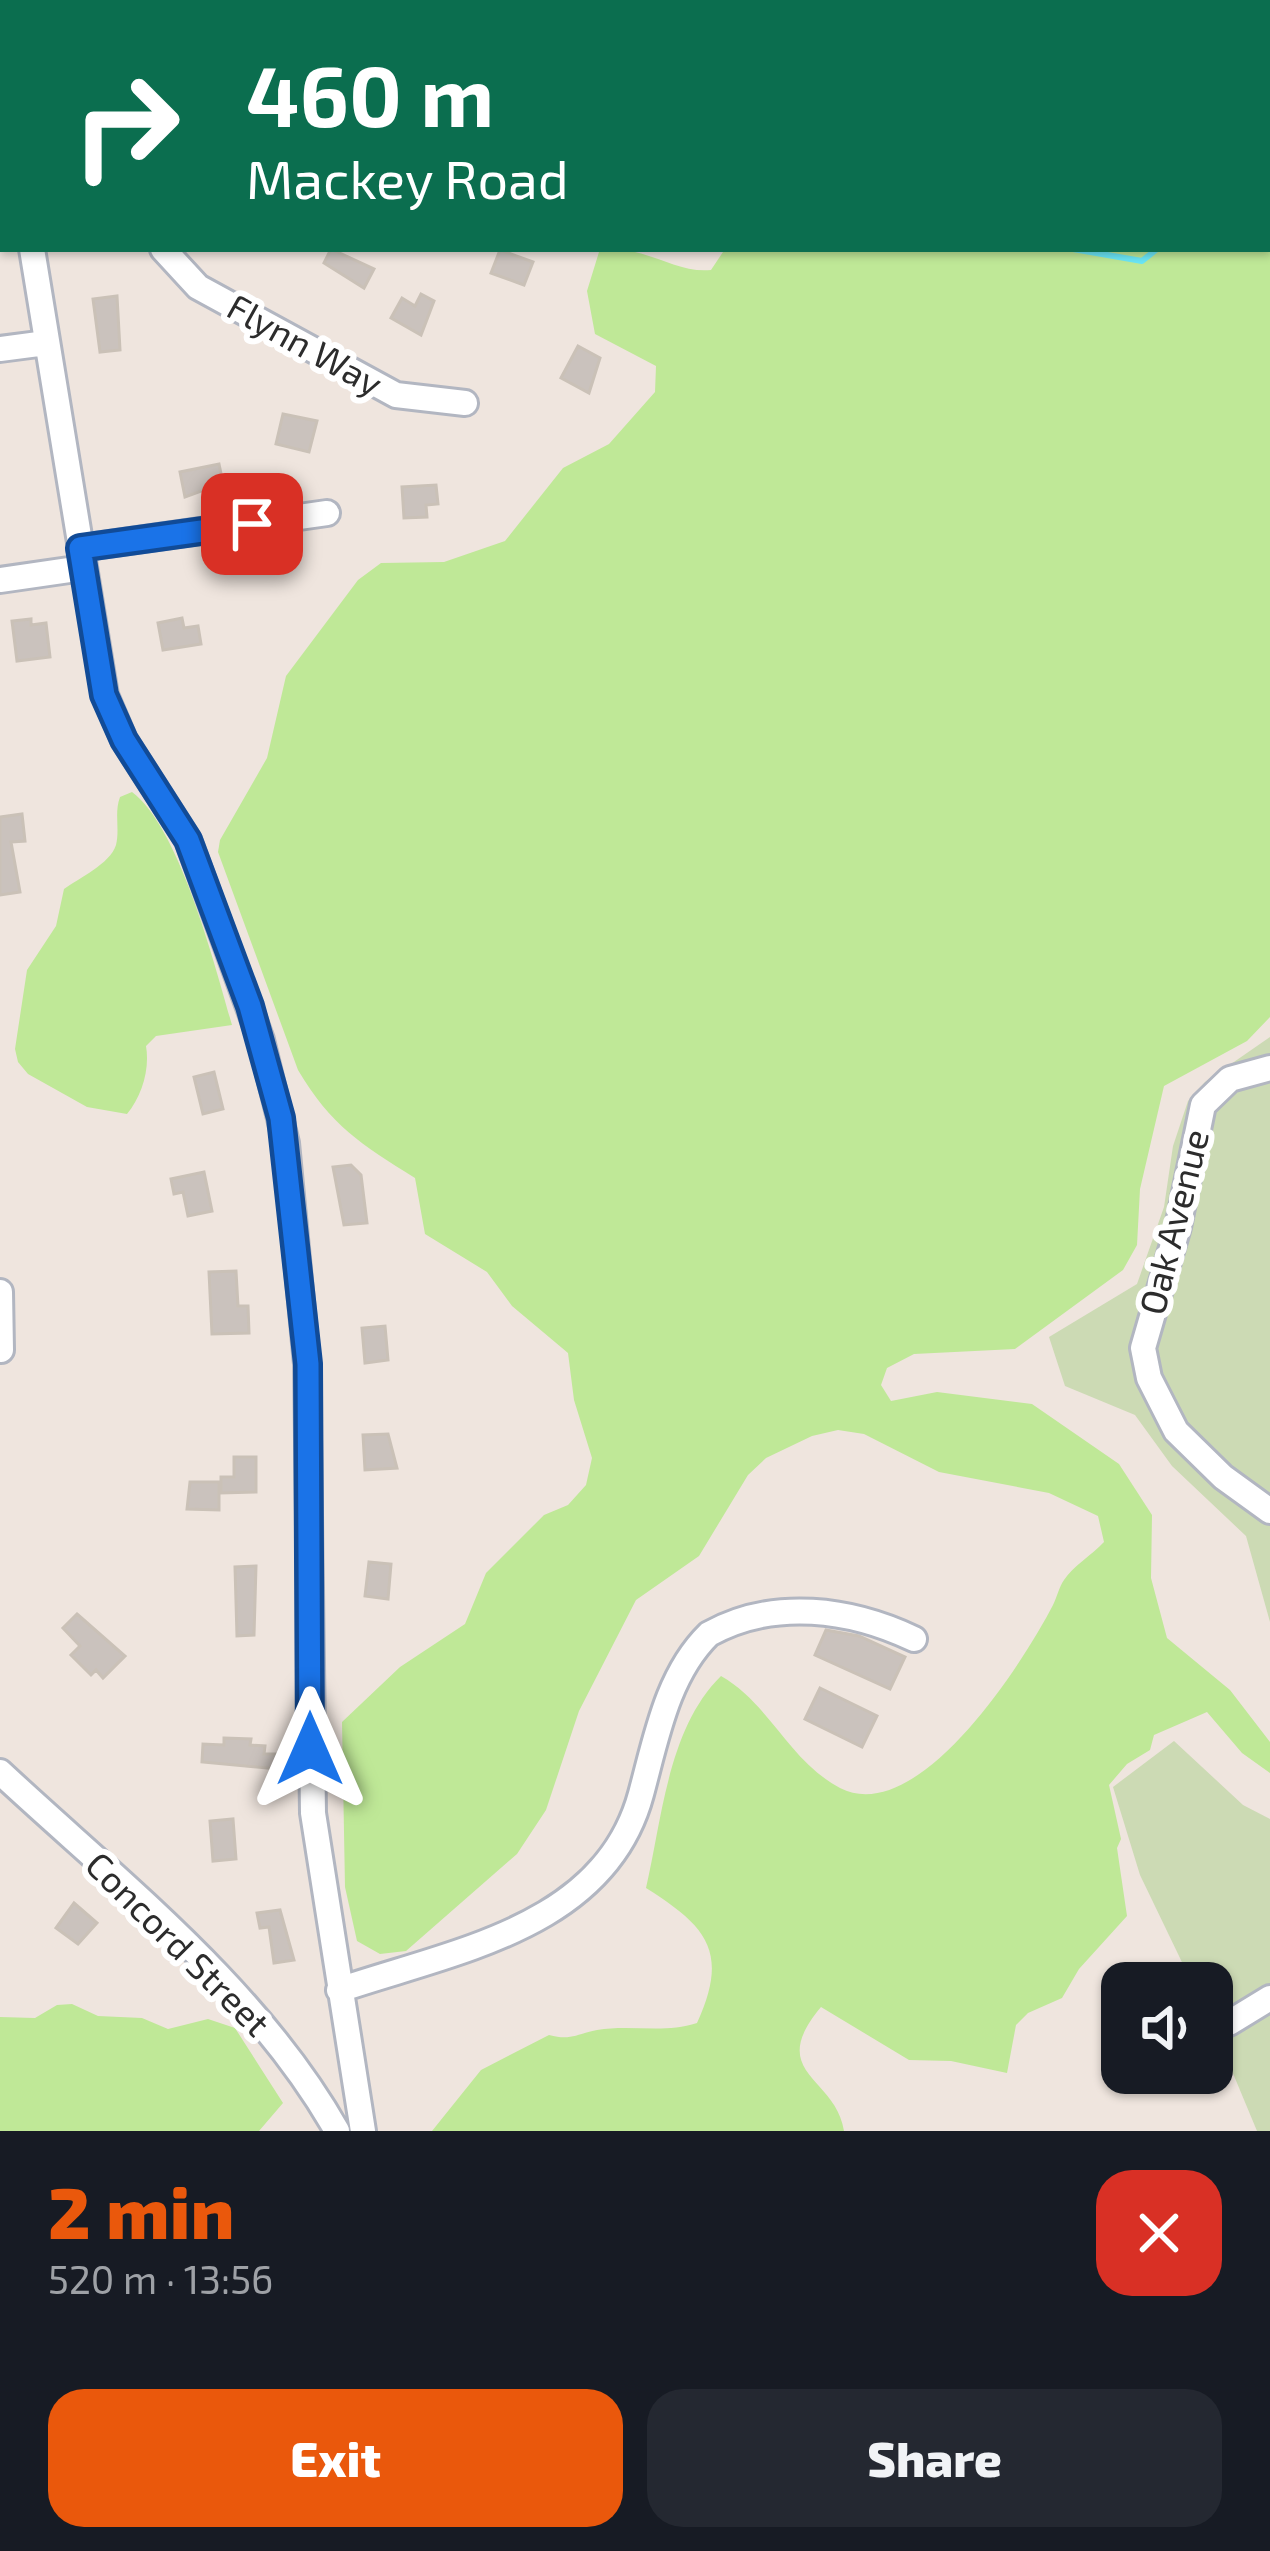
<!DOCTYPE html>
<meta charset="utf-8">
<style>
body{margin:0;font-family:"Exo 2",sans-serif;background:#242831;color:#f1f3f6;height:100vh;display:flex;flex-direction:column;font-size:45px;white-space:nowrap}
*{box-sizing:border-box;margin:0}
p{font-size:39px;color:#9ea1a6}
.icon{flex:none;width:66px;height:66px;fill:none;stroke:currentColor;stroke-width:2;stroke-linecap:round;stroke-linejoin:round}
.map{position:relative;height:2131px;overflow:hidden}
.panel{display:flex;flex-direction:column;background:#171b24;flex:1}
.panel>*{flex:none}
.top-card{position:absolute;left:0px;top:0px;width:1272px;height:252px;box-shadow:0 3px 9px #0004;background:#0b6e4f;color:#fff;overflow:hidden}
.tools{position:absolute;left:1101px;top:1962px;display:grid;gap:24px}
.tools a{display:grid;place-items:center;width:132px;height:132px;border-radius:24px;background:#171b24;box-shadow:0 3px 9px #0004;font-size:60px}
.pin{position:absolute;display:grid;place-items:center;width:102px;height:102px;color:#fff;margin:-51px;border-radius:24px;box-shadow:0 6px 18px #0006}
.me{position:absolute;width:132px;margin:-66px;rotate:0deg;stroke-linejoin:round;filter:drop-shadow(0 0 9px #0008)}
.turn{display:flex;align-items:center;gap:42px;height:252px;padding:0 48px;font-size:54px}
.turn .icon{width:156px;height:156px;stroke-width:2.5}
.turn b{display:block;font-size:84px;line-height:102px}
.round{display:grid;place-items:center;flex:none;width:126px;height:126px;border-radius:36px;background:#242831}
.head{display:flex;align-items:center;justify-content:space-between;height:204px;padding:0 48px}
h1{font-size:72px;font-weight:800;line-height:90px;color:#ea580c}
.primary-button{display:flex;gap:24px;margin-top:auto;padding:24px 48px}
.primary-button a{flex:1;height:138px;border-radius:36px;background:#ea580c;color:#fff;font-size:48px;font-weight:800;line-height:138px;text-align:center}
.primary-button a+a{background:#242831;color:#f1f3f6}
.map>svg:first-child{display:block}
.green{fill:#bfe897}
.cemetery{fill:#ccdab4}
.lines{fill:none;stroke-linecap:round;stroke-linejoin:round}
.stream{stroke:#6be6f7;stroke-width:6}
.building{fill:#cac2bd;stroke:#cac1b7;stroke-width:3}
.minor-casing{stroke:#b2b6c1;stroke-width:30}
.minor{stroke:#fff;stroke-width:24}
.route-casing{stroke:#114b97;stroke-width:30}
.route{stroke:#1a73e8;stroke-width:21}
.labels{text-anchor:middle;stroke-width:12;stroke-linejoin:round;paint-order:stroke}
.street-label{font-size:36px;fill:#2c2c2c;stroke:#fff}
</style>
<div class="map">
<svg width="1270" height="2131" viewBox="0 0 1270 2131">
<rect width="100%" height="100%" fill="#efe5de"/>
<path class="green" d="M955,0H1270V1017L1247,1041L1164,1086L1140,1189L1137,1245L1123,1270L1015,1349L914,1354L887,1368L881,1385L891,1401L937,1392L1032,1404L1119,1464L1152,1515L1151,1578L1167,1638L1230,1690L1270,1742V1773L1242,1753L1207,1712L1154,1735L1150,1750L1127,1764L1109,1785L1121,1839L1117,1848L1127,1916L1079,1969L1062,1998L1028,2013L1016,2025L1007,2073L951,2061L909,2060L821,2007C765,2074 836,2076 844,2131H432L481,2070L549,2035C571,2041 576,2034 597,2030C631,2024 663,2034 697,2023C730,1951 706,1926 646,1888C662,1819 668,1728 721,1676C770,1704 789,1761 840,1788C918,1828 1023,1663 1053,1605C1057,1597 1059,1587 1064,1580C1073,1566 1092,1555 1104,1542L1098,1516L1049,1493L939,1472L864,1434L838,1430L812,1436L766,1458L748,1475L699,1556L636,1600L579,1711L546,1810L517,1854L406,1951L380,1954L357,1941L345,1887L342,1722L400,1667L465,1624L486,1573L544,1515L568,1505L586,1485L592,1458L574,1400L568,1353L512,1306L487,1272L425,1234L415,1178C361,1144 331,1126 298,1070L218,852L220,840L267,758L286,676L358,580L381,563L444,562L505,541L563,468L609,444L655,392L656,366L595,334L587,291L599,252C640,241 673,274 711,270L725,249H1269V3H950Z
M132,792C180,828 215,966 232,1025L156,1036L146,1046C150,1069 142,1096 127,1114L87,1107L28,1074L18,1062L15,1049L27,970L56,926L64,889C79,878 110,864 116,845C120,829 114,813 120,797Z
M72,2004L98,2016L142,2018L168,2029L208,2019L235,2028L283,2103L259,2131H0V2017L35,2018L57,2005Z"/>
<path class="cemetery" d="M1270,1037V1622L1246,1536L1172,1466L1135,1415L1065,1386L1049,1337L1137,1284L1164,1207L1173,1146L1188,1101L1205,1082Z
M1174,1741L1243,1805L1270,1819V2131H1257L1212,2023V1983H1192L1140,1875L1113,1787Z"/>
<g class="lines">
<path class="stream" d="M1086,0V3
M1269,217L1270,219
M1073,249L1142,261L1157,249"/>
</g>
<path class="building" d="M331,249L374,269L364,288L324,263Z
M500,250L533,262L524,285L491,273Z
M421,294L434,301L421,335L391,318L402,298L415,306Z
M117,296L120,350L100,352L93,299Z
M578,346L600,358L589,393L561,378Z
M283,414L317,421L309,452L276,444Z
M219,464L223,483L185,497L180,472Z
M436,485L438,504L426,505L427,517L404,518L402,487Z
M182,618L184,628L198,626L201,644L163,650L158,623Z
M31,619V625L46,623L50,657L17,661L12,621Z
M22,814L25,841L11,842L20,892L0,895V817Z
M214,1072L223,1109L203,1114L194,1077Z
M351,1165L361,1175L367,1223L344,1225L333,1167Z
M204,1172L212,1211L188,1216L183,1192L174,1194L171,1179Z
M236,1271L238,1306H248L249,1333L212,1334L209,1272Z
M385,1326L388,1360L365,1363L362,1328Z
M388,1434L397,1468L365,1470L363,1435Z
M234,1457H256V1492L221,1493V1477H234Z
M190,1482H219V1510L187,1509Z
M369,1562L391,1564L388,1599L365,1596Z
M256,1566L254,1635L237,1636L235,1567Z
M77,1614L125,1656L103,1678L96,1670L91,1675L71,1655L80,1646L63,1628Z
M826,1630L859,1636L905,1657L890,1689L815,1655Z
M820,1688L877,1716L862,1747L805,1719Z
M224,1738L251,1739L250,1745L265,1746L264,1754H279V1769L202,1762L203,1744L224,1745Z
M233,1819L236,1859L213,1861L210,1821Z
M74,1903L97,1923L78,1944L56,1928Z
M280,1910L294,1960L274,1963L269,1927L260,1928L257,1913Z"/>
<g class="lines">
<defs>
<path id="minor" d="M0,28L3,50
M0,145L3,144
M32,249L105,695L124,740L188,840L261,1040L286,1143L307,1364L313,1813L363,2131
M163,249L198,287L396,395L465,403
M0,349L46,343
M80,548L327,513
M0,580L83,568
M1270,1068L1230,1079L1203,1105L1178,1227L1143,1348L1149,1378L1176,1431L1223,1477L1270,1511
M0,1292L1,1350
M0,1772C118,1882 257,1989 337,2131
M339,1990C453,1951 605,1928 641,1794C656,1739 667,1675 709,1634C774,1598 851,1609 914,1639
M1229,2023L1270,1998"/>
</defs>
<use href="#minor" class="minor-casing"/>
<use href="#minor" class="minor"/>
</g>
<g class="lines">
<defs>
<path id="route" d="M252,524L80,548L104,695L124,740L188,840L250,1006L281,1118L308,1364L310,1749"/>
</defs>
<use href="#route" class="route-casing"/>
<use href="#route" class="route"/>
</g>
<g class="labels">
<g class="street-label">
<text transform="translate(305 345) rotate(29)" y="13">Flynn Way</text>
<text transform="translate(1174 1222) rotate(-76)" y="13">Oak Avenue</text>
<text transform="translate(178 1944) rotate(45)" y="13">Concord Street</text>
</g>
</g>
</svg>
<div class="tools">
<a><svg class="icon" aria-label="sound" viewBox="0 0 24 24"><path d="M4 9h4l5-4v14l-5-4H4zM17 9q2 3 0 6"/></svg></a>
</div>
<div class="pin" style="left:252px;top:524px;background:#d93025"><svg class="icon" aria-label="arrive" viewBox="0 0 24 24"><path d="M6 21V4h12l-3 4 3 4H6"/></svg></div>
<svg class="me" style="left:310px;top:1749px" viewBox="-20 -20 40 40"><path d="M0-17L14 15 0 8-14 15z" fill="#1a73e8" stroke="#fff" stroke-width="4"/></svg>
<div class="top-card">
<div class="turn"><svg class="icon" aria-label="right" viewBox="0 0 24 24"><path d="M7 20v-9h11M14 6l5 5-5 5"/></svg><div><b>460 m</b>Mackey Road</div></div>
</div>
</div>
<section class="panel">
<div class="head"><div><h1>2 min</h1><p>520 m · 13:56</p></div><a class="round" style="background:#d93025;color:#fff"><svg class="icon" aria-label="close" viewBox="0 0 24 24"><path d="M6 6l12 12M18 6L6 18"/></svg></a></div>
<div class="primary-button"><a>Exit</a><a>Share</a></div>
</section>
